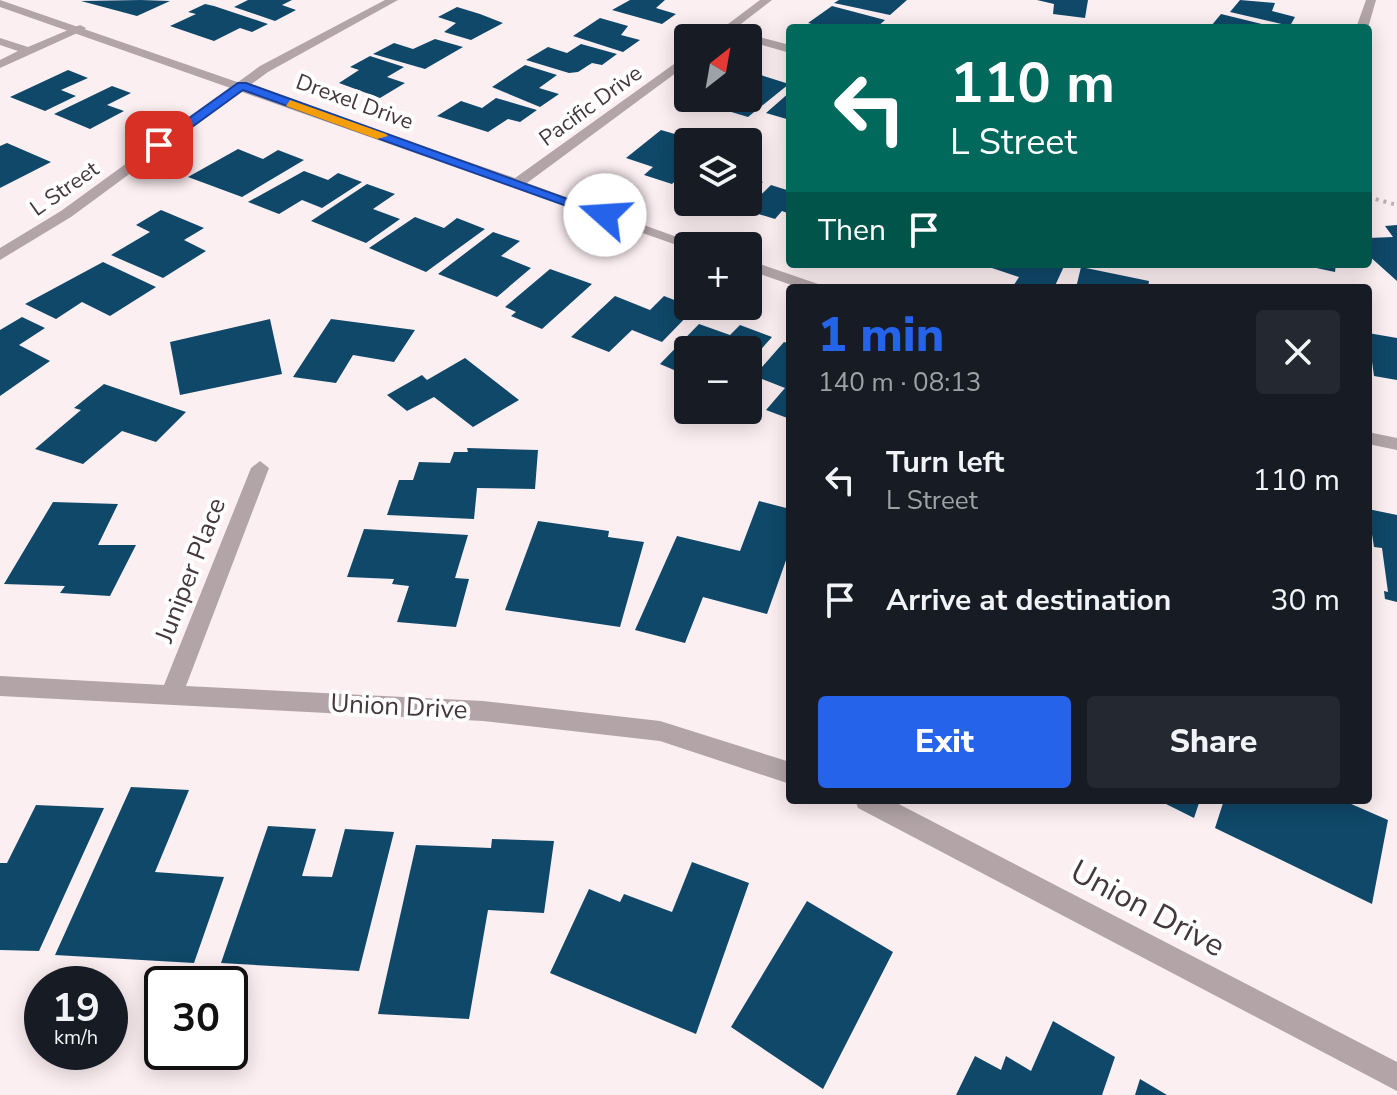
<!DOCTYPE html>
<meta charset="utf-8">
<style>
body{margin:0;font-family:"Nunito Sans",sans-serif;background:#242831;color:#f1f3f6;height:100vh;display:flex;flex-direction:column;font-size:30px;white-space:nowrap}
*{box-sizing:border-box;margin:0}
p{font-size:26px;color:#9ea1a6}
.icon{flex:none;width:44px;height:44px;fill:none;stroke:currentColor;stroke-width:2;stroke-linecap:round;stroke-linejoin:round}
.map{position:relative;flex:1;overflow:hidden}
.sheet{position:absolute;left:786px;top:284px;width:586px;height:520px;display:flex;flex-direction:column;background:#171b24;border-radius:8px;box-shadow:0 4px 20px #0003}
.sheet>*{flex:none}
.banner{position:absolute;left:786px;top:24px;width:586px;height:244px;border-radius:8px;box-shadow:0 4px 20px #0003;background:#00695c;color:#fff;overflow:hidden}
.needle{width:52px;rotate:31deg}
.fabs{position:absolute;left:674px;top:24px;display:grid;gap:16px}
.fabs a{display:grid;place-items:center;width:88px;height:88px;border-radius:8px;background:#171b24;box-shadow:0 4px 20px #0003;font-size:40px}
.speed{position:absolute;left:24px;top:966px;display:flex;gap:16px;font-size:40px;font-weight:700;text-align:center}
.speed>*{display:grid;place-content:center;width:104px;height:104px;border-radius:50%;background:#171b24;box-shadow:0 4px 20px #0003;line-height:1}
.speed small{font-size:20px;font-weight:400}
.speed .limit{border:4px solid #111;border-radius:12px;background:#fff;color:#111}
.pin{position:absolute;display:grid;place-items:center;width:68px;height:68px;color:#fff;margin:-34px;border-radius:16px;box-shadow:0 4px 12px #0006}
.me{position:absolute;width:88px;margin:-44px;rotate:289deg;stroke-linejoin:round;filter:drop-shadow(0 0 6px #0008)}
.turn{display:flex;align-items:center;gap:28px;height:168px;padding:0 32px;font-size:36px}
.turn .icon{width:104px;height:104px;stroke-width:2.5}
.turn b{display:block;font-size:56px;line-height:68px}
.then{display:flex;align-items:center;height:76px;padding:0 32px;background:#0003;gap:16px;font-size:30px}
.round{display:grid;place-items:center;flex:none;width:84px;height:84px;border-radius:8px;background:#242831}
.headline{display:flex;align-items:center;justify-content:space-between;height:136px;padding:0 32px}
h1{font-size:48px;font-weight:800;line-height:60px;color:#2563eb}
.button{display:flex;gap:16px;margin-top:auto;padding:16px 32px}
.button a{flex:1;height:92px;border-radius:8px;background:#2563eb;color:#fff;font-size:32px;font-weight:800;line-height:92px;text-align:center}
.button a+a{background:#242831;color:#f1f3f6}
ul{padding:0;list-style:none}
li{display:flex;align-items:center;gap:24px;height:120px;padding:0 32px}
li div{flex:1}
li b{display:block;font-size:30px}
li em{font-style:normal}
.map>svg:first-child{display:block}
.building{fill:#0f4869}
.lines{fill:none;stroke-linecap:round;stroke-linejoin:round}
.path{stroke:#bdb0b3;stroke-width:4;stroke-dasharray:3 5;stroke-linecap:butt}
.service{fill:#b2a4a7;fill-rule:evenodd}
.minor{fill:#b2a4a7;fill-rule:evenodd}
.tertiary{fill:#b2a4a7;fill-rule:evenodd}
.route{fill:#2563eb;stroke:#184099;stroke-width:2}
.slow{fill:#f59e0b}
.labels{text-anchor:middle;stroke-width:8;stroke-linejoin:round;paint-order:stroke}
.far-street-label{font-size:22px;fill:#45383b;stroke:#fff}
.street-label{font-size:26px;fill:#45383b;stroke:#fff}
.near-street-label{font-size:32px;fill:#45383b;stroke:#fff}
</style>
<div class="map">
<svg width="1397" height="1095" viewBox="0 0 1397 1095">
<rect width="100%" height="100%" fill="#fceff2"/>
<path class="building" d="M141,0L170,1L137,16L81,1Z
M248,0H292L282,5L296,10L275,21L234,7Z
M630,0H665L656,8L676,14L662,24L612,10Z
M839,0H907L890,15L834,3Z
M1037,0H1088L1085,18L1053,14L1054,4Z
M1240,0L1275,3L1272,11L1295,17L1290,26L1230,12Z
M205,4L214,6L268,24L252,32L240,28L214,41L170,26L196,14L188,12Z
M832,6L885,20L876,28H826L808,23Z
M457,7L480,14L503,23L471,40L444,32L456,23L438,17Z
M1221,14L1274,27V28L1211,26Z
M600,18L628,26L621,35L640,40L623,52L573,36Z
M435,39L463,47L425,69L373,54L394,43L413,49Z
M581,44L617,54L602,65L592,63L578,72L569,73L526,60L548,47L567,53Z
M370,56L404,67L387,77L405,83L380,98L339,83L359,70L350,67Z
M525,65L557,75L539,88L559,94L540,107L492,87Z
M68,70L88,78L61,90L76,96L45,111L10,97Z
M748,71L789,84L748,117L728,111L733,106L708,99L748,98Z
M112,86L131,93L107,105L124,111L90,129L54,114Z
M790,92V120L766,113Z
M496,98L537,110L520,122L508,119L488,132L437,116L461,101L482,108Z
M661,130L692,139L678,152L688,156V169L672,184L644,175L653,167L626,158Z
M7,143L51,162L0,188V146Z
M238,149L263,159L278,150L304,160L242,197L188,177Z
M304,171L328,180L338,173L362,182L322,208L302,200L279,214L248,202Z
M748,177L763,182L748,196Z
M367,184L395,194L373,209L400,219L366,243L311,221Z
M771,185L790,191V214L782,211L775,219L745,210Z
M161,210L204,228L184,240L206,251L163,278L111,255L150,232L136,225Z
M415,217L444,228L457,218L485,229L426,272L369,248Z
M1397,225V281L1368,255V238L1393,237L1385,226Z
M493,232L520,241L501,256L531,268L497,297L438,274Z
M103,262L156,287L110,316L82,302L56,319L25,304Z
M995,264H1065L1054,288H1012L1019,277L992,268Z
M1303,264H1336L1335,272L1302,265Z
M1081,267L1149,281L1148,288H1076Z
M550,269L592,284L542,329L511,316L516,312L505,307Z
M615,296L650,310L664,296L695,308L662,342L632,330L609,352L571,337Z
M22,317L45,328L19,345L50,361L0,396V330Z
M270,319L282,374L180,395L170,342Z
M331,319L415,330L394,362L353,355L336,383L293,377Z
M699,324L730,335L740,325L772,337L748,364V350H688V376L660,364Z
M1368,333L1397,338V380L1374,376Z
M784,342L790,344V419L766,410L785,388L754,376Z
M465,358L519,400L473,427L434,397L407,411L387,395L422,375L427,380Z
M104,384L186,412L156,442L122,431L83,464L35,449L81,410L74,408Z
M467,448L538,450L535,489L477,488L474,519L387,515L399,480H413L419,462L450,463L454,452H468Z
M759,501L790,509V549L767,614L703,597L685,643L635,630L677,536L740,551Z
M53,502L118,504L98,545H136L110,596L60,593L65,586L4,584Z
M1368,509L1397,515V602L1385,599L1384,591L1388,592L1382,548L1374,547Z
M538,521L609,531L608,537L644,542L620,627L505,610Z
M364,529L468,535L455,578L469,579L456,627L397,622L409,586L392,584L394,579L347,577Z
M131,787L189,790L155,872L224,877L194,963L55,955Z
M1158,800H1200L1194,818Z
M1224,800H1342L1388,820L1372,904L1215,828Z
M36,805L104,808L39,951L0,950V863H7Z
M268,826L316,829L302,876L332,877L345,829L394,832L359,971L221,963Z
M492,839L554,841L544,913L488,910L469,1019L378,1014L416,845L491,848Z
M692,862L749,883L696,1034L550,973L589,889L620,902L624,894L672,912Z
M807,901L893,952L823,1089L731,1027Z
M1053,1021L1115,1057L1102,1095H956L975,1056L1001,1070L1006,1056L1031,1071Z
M1140,1079L1167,1095H1135Z"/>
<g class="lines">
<path class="path" d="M1368,197L1397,205"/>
<path class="service" d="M80,25L86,28L84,30L0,68V60L18,51L0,45V38L28,47Z"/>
<path class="minor" d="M0,0L515,178L688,54V64L527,183L702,246H688V249L0,7Z
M760,0H772L733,30L790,45V53L748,41V38L712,36Z
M1366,0H1376L1368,28H1356Z
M748,260L821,285L823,288H800L748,270Z
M1368,432L1397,438V450L1368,444Z
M260,461L269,468L186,686L483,701L660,721L790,762V784L660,741L483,721L0,696V676L164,685L251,468Z
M855,800H891L1397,1062V1091L858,808Z"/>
<path class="tertiary" d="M385,0H398L268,72L71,217L0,260V248L61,211L260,66Z"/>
</g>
<path class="route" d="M238,83H246L612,215L600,218L243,90L163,148H154V143Z"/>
<path class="slow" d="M290,100L386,134L388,136L377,139L286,106Z"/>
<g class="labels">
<g class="far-street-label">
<text transform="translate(355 101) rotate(20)" y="8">Drexel Drive</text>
<text transform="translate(590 105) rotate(-36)" y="8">Pacific Drive</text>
<text transform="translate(64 188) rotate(-35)" y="8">L Street</text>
</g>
<g class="street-label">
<text transform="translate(190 570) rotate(-69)" y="9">Juniper Place</text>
<text transform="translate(399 706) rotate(3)" y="9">Union Drive</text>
</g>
<g class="near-street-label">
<text transform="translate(1148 908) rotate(28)" y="11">Union Drive</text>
</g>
</g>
</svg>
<div class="fabs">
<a><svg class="needle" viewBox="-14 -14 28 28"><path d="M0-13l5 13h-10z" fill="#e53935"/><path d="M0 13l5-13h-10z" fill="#9ea1a6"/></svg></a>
<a><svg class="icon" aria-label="layers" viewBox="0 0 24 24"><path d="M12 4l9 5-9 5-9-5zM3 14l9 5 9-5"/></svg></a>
<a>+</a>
<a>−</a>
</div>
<div class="speed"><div>19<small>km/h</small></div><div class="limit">30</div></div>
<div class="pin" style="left:159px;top:145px;background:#d93025"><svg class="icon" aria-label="arrive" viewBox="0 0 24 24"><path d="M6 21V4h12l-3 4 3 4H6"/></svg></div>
<svg class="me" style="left:605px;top:215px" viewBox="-20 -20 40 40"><circle r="19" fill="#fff"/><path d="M0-13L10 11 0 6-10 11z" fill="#2563eb"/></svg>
<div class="banner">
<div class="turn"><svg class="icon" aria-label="left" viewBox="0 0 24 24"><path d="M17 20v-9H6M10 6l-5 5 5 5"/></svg><div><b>110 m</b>L Street</div></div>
<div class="then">Then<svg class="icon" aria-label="arrive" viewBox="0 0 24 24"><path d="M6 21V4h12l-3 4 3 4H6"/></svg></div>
</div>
<section class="sheet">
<div class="headline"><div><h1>1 min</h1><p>140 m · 08:13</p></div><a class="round"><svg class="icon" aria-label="close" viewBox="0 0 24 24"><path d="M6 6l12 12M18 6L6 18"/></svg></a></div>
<ul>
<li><svg class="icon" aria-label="left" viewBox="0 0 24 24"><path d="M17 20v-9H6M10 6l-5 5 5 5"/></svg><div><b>Turn left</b><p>L Street</p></div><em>110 m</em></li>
<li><svg class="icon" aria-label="arrive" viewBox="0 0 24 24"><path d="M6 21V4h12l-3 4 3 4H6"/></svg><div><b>Arrive at destination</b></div><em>30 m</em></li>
</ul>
<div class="button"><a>Exit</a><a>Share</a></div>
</section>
</div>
